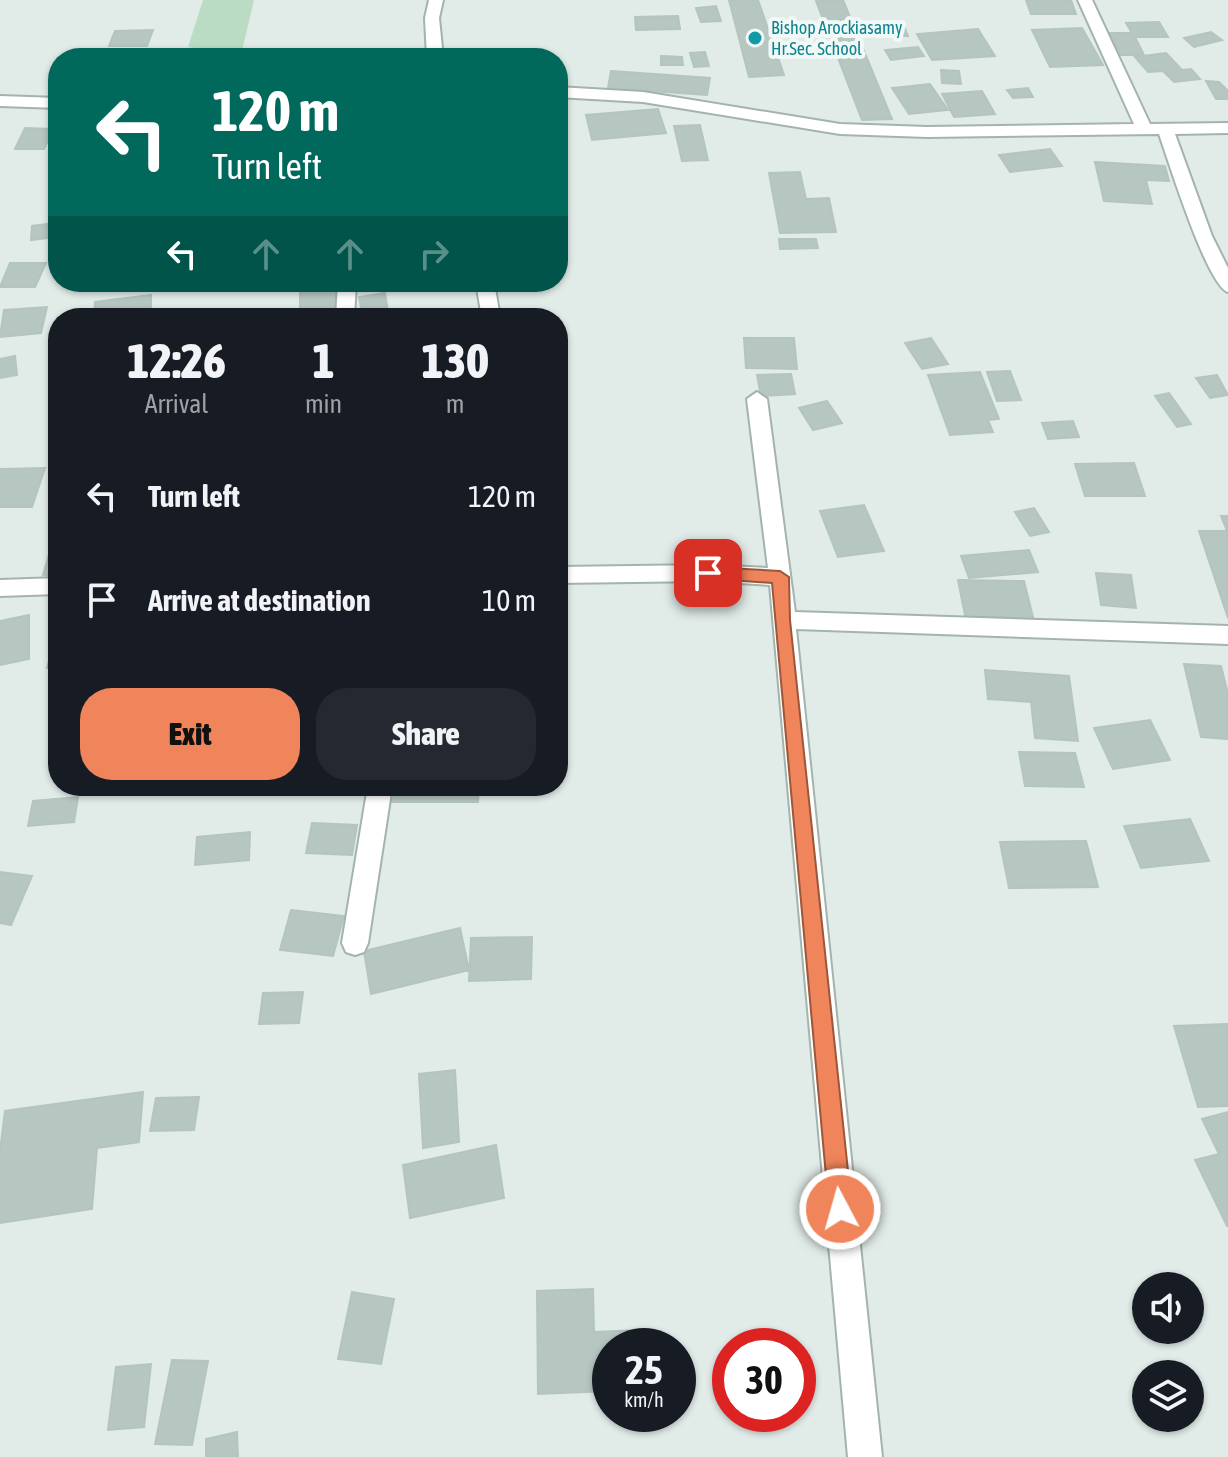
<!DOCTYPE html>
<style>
body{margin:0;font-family:"Asap Condensed",sans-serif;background:#242831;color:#f1f3f6;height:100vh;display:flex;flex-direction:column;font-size:30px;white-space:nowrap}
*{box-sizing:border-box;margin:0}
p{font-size:26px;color:#9ea1a6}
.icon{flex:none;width:44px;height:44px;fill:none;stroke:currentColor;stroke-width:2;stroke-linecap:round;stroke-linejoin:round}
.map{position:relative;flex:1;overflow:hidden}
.details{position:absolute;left:48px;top:308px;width:520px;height:488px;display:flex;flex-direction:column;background:#171b24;border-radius:32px;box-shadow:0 2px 6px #0004}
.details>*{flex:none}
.banner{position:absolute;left:48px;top:48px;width:520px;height:244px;border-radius:32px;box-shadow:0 2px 6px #0004;background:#00695c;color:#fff;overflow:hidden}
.controls{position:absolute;left:1132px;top:1272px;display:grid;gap:16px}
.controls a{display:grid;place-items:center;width:72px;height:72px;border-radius:50%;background:#171b24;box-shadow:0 2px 6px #0004;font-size:40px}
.speed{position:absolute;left:592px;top:1328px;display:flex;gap:16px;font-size:40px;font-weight:700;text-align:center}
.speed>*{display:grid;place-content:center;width:104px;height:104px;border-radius:50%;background:#171b24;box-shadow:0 2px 6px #0004;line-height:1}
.speed small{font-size:20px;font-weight:400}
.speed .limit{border:12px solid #d22;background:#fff;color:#111}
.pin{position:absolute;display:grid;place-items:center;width:68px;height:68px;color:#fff;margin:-34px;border-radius:16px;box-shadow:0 4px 12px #0006}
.me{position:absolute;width:88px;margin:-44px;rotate:354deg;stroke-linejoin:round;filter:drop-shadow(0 0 6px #0008)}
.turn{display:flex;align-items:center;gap:28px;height:168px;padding:0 32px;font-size:36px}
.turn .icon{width:104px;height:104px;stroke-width:2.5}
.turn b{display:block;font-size:56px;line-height:68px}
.lanes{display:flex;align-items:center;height:76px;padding:0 32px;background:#0003;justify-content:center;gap:40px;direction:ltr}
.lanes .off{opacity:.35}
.eta{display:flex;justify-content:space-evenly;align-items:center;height:136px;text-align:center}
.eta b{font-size:48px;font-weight:800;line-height:56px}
.action{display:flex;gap:16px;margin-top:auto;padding:16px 32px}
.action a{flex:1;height:92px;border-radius:32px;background:#f0845a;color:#111;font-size:32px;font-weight:800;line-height:92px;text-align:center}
.action a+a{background:#242831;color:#f1f3f6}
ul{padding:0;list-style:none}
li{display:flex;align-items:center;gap:24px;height:104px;padding:0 32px}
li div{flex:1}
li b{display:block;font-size:30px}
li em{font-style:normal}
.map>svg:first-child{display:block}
.green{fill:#badcc4}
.building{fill:#b6c6c0;stroke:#b4c5be;stroke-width:2}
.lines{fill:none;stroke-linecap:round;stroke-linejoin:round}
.minor-casing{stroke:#a4b3ae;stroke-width:4}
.minor{fill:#fff;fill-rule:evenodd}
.route{fill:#f0845a;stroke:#9c563a;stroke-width:2}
.culture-dot{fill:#0f9aa8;stroke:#f1f8f5;stroke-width:3}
.labels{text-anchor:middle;stroke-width:8;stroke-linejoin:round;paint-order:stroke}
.far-culture-label{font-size:18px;fill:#0d838f;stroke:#f1f8f5;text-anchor:start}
</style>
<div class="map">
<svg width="1228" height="1457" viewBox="0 0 1228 1457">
<rect width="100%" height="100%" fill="#e1ebe7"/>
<path class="green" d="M203,0H254L241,55L188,47Z"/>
<path class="building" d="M729,0H758L784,75L749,77Z
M843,0L892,119L862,120L816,1Z
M1026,0H1071L1076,14H1031Z
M716,6L721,21L701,22L696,8Z
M678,16L680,29L636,30L635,17Z
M1159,22L1168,37H1135L1144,55H1117L1105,33H1132L1126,23Z
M904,26L908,36H891L887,27Z
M1082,28L1103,65L1050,67L1032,30Z
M978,29L995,56L932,60L917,34Z
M153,30L147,46H109L115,31Z
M1211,32L1222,40L1194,47L1184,38Z
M918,47L924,56L891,60L885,50Z
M705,52L709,66L694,67L690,53Z
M1166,53L1182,70L1191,69L1200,79L1174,82L1163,71L1148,72L1135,57Z
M661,56L682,57L683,65H661Z
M941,70L959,71L961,84L942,83Z
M611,71L710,78L707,95L608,88Z
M1206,81L1219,82L1228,91V99H1216Z
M930,84L948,110L909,114L892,88Z
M1028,88L1033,97L1013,98L1007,90Z
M982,91L995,114L954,117L942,94Z
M658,109L666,133L592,140L586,115Z
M700,125L708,160L682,161L674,126Z
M25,128L53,129L44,149H15Z
M1050,149L1062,166L1010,172L999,155Z
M1095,162L1165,166L1169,181L1146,180L1152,204L1104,201Z
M800,172L806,199L829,198L836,232L780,233L769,173Z
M56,223L55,237L31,240L32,226Z
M779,239H816L818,248L780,249Z
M10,263H46L35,287H0Z
M336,286L337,313L300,316V289Z
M385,293L389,318H363L359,297Z
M151,295V312L94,318L95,302Z
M47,307L41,333L0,337L4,310Z
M744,338H794L797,369L746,368Z
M931,338L948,364L922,369L905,343Z
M15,356L17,375L0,378V359Z
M1010,371L1021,400L997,401L987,372Z
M980,372L999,419L988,420L993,432L950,435L928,375Z
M791,374L795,394L761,396L757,375Z
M1217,375L1228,395L1210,398L1196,378Z
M1169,393L1191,424L1177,427L1155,396Z
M827,401L842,423L813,430L799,408Z
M1073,421L1079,437L1048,439L1042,423Z
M1134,463L1145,496H1085L1075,464Z
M45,468L32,507H0V469Z
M864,505L884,551L838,557L820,511Z
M1034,508L1049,532L1030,536L1015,512Z
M1221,516H1228V618L1199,531H1227Z
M58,523V575H43Z
M1029,550L1038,572L969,578L961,556Z
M1096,573L1131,575L1136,608L1101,605Z
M958,580L1024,581L1034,621L966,620Z
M29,615V659L0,665V621Z
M53,647H58V668H47Z
M1184,664L1221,666L1228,694V739L1201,737Z
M985,670L1069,676L1078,741L1035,738L1031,702L988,699Z
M1150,720L1170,760L1113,769L1094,728Z
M1019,752L1075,753L1084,787L1025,786Z
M383,786H479L478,802H381Z
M78,797L74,822L28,826L33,801Z
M1190,819L1209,861L1141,868L1124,826Z
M312,823L357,825L352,855L306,853Z
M250,832L249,860L195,865L197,837Z
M1086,841L1098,887L1009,888L1000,842Z
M0,872L32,876L11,925L0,923Z
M291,910L344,916L333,956L280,950Z
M460,928L469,970L371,994L364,951Z
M532,937L531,979L469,981L471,938Z
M303,992L299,1023L259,1024L263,993Z
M1228,1024V1106L1198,1107L1174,1026Z
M455,1070L459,1142L423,1148L419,1074Z
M143,1092L139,1142L97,1148L92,1209L0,1223V1151L5,1111Z
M199,1097L194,1130L150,1131L156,1098Z
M1228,1112V1226H1227L1195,1160L1219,1154L1202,1119Z
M496,1145L504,1198L410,1218L403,1165Z
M593,1289L594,1332L640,1330L641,1346H610V1391L538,1394L537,1291Z
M352,1292L394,1299L381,1364L338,1359Z
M172,1360L208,1361L192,1445L155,1444Z
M151,1364L144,1427L108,1430L116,1367Z
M237,1432L238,1457H206V1439Z"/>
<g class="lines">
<defs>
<path id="minor" d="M429,0H443L439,18L443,58H427L425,18Z
M1078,0H1092L1150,124L1228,123V133L1175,134L1212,236L1228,268V292C1207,286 1168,159 1159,134L927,137L840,134L643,102L558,97V87L643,92L840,124L927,127L1134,124Z
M0,96L58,98V108L0,106Z
M338,282H356L354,318H336Z
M476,282H494L500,318H482Z
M757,392L767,399L795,612L1228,626V644L796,629L882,1457H848L770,585L708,581L558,583V567L708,565L768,568L747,399Z
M58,578V594L0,596V580Z
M368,786H392L368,943L364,952L355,955L346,952L342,943Z"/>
</defs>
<use href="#minor" class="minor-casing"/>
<use href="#minor" class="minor"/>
</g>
<path class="route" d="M708,567L780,571L789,577L790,620L852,1209L849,1217L840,1220L832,1217L829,1209L772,583L702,578V569Z"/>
<circle class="culture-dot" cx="755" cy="38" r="8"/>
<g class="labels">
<g class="far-culture-label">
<text x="771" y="34">Bishop Arockiasamy<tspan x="771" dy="21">Hr.Sec. School</tspan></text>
</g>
</g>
</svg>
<div class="controls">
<a><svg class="icon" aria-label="sound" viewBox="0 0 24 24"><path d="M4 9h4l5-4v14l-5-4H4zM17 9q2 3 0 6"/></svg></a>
<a><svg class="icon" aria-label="layers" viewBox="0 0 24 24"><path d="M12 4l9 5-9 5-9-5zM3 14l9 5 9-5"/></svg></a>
</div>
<div class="speed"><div>25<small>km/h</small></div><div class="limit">30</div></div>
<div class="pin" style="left:708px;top:573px;background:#d93025"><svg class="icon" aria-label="arrive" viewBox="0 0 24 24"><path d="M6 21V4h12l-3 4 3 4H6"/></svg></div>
<svg class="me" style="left:840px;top:1209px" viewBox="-20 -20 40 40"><circle r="17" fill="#f0845a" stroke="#fff" stroke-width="3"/><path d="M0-11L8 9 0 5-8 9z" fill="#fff"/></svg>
<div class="banner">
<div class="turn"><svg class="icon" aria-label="left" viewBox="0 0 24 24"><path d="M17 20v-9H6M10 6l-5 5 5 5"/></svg><div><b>120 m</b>Turn left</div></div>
<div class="lanes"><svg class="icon" aria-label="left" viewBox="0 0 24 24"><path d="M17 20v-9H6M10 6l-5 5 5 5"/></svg><svg class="icon off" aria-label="ahead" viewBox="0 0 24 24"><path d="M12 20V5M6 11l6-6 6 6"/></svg><svg class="icon off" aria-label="ahead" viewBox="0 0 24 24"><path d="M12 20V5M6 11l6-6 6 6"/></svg><svg class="icon off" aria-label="right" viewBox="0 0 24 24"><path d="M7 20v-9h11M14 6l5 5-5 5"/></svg></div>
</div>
<section class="details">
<div class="eta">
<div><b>12:26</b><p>Arrival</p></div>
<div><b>1</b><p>min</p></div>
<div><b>130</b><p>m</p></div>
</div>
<ul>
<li><svg class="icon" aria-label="left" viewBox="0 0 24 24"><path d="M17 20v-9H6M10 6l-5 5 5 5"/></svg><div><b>Turn left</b></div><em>120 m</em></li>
<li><svg class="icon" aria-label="arrive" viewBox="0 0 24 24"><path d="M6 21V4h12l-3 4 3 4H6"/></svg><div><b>Arrive at destination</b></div><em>10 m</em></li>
</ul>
<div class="action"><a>Exit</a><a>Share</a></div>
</section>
</div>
